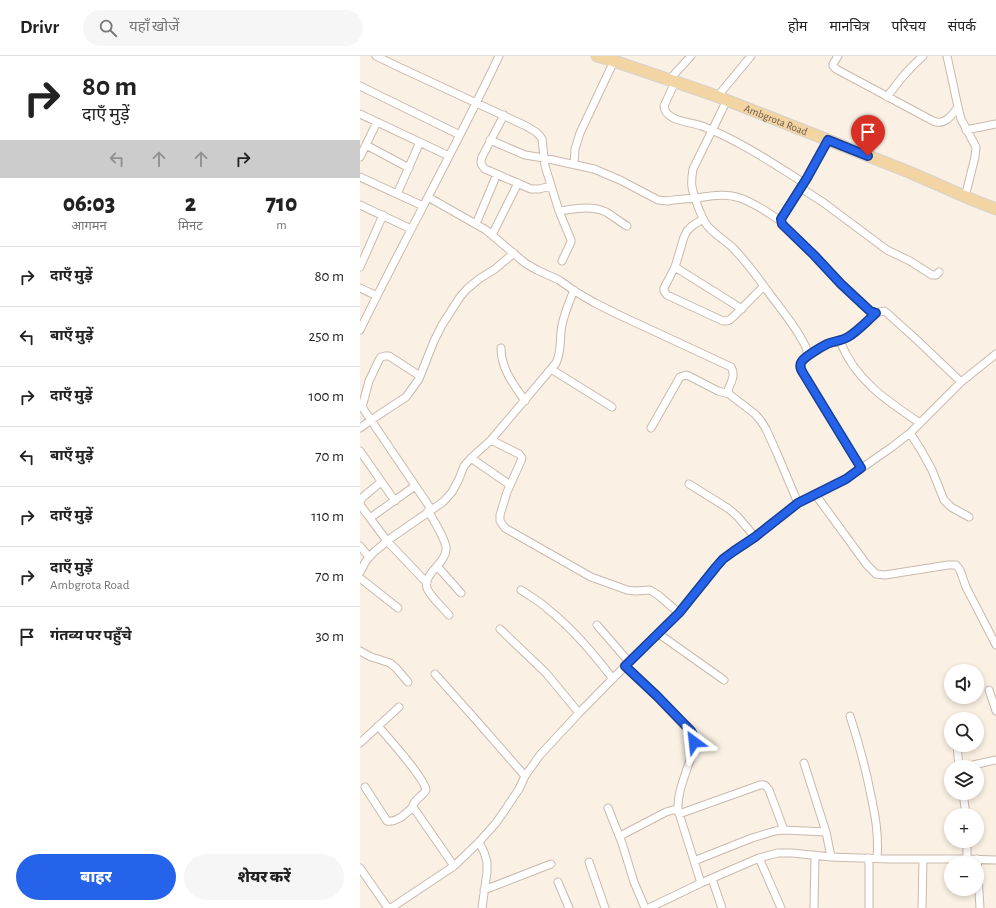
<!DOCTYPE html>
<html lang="hi">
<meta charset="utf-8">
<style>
body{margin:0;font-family:"Alegreya Sans","Noto Sans Devanagari",sans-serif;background:#f6f6f6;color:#222;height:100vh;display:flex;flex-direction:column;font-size:15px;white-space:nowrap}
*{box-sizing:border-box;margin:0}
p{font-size:13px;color:#767676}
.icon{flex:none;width:22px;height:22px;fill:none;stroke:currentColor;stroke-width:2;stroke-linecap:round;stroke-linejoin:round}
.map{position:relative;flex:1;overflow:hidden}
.details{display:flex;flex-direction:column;background:#fff;width:360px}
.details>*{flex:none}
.top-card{background:#fff;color:#222;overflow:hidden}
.tools{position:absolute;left:584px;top:608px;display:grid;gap:8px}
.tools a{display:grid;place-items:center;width:40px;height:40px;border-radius:50%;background:#fff;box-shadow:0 2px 6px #0003;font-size:20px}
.pin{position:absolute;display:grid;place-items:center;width:34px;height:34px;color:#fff;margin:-41px -17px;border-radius:50% 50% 50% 0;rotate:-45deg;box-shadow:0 0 4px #0007}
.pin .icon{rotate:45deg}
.me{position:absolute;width:44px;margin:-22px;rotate:330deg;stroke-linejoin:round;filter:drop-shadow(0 0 3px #0008)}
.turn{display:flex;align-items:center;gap:14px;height:84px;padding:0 16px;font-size:18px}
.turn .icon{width:52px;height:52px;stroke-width:2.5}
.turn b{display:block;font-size:28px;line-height:34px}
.lanes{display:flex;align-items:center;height:38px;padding:0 16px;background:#0003;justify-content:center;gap:20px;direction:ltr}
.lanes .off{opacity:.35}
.eta{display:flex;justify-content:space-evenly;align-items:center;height:68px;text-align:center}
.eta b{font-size:24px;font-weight:800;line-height:28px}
.button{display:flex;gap:8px;margin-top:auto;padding:8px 16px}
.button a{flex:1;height:46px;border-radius:24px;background:#2563eb;color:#fff;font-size:16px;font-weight:800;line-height:46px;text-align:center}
.button a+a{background:#f6f6f6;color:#222}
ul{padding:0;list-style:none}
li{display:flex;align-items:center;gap:12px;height:60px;padding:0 16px;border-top:1px solid #e0e0e0}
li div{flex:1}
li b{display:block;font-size:15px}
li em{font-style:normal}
header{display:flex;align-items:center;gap:24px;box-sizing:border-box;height:56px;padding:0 20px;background:#fff;border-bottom:1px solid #e0e0e0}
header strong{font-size:19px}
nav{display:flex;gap:22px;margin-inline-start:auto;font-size:14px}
.search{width:280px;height:36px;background:#f6f6f6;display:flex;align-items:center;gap:10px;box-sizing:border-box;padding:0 14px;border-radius:22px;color:#767676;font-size:15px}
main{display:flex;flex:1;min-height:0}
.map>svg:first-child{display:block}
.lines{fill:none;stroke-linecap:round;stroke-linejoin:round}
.minor-casing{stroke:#c9b9ac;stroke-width:9}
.primary-casing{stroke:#d7d1cd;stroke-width:13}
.minor{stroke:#fff;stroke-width:7}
.primary{stroke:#f2d5a3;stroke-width:11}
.route-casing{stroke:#184099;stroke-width:10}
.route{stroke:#2563eb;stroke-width:7}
.labels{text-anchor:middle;stroke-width:3;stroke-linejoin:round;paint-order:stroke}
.street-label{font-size:11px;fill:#6f594c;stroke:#fdf6ea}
</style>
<header>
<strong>Drivr</strong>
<div class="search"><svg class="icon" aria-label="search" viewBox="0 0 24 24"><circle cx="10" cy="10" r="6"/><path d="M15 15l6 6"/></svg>यहाँ खोजें</div>
<nav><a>होम</a><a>मानचित्र</a><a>परिचय</a><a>संपर्क</a></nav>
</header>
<main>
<section class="details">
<div class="top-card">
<div class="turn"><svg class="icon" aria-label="right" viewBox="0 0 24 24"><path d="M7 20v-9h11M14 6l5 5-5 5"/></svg><div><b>80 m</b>दाएँ मुड़ें</div></div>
<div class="lanes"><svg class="icon off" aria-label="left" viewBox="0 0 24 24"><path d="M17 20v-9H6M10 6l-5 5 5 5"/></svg><svg class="icon off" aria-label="ahead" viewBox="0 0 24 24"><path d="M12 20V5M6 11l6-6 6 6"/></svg><svg class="icon off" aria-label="ahead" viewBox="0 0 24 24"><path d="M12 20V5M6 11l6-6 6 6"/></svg><svg class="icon" aria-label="right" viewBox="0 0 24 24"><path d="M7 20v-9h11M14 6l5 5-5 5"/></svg></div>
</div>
<div class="eta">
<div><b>06:03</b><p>आगमन</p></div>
<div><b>2</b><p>मिनट</p></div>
<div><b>710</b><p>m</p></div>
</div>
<ul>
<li><svg class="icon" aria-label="right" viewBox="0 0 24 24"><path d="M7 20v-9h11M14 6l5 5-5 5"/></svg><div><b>दाएँ मुड़ें</b></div><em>80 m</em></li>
<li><svg class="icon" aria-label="left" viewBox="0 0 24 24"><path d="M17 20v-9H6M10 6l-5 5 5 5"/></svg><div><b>बाएँ मुड़ें</b></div><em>250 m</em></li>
<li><svg class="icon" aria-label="right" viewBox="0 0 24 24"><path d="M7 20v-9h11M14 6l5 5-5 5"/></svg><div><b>दाएँ मुड़ें</b></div><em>100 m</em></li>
<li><svg class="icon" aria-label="left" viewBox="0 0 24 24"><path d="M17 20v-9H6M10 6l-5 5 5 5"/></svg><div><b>बाएँ मुड़ें</b></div><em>70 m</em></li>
<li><svg class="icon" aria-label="right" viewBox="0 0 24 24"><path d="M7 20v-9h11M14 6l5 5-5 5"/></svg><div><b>दाएँ मुड़ें</b></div><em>110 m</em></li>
<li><svg class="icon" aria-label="right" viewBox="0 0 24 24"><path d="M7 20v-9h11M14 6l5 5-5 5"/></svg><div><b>दाएँ मुड़ें</b><p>Ambgrota Road</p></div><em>70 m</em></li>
<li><svg class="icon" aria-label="arrive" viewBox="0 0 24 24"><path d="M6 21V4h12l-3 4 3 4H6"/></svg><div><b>गंतव्य पर पहुँचे</b></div><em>30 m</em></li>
</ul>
<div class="button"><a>बाहर</a><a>शेयर करें</a></div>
</section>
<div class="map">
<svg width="636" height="852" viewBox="0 0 636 852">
<rect width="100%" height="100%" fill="#faf1e4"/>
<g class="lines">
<defs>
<path id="minor" d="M16,0L43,13L166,70L176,76L180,80L182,83L185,110L199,155L211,184V186L202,205
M478,0L473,8V10L476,13L573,65C585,70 592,59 598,51
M587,0L598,51L601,63L616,91L615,101L605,141
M309,24L331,0
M315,26L304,50C305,65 330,66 342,70C378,84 411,106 444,127
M0,30L100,79
M357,41L391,0
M527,41C539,25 548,13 563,0
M367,44L333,113C332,119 331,125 332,131C334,141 341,160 346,168C352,177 365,184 373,192C387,206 398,222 409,237C420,252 432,266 441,282C443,286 447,291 447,296C448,306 437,303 443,317L501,412
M0,58L89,100
M144,59L122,101C120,107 121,109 125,113L171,133H179L191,130
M606,74L636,68
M130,84L165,99L184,102L234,113L260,124L298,144L308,145C317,143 327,143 336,142C351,140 366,137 380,142C395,147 408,157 421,165
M468,84L447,122L421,163L422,168L454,199L481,228L510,255L516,257L524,255L527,257L557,284L601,326
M6,89L49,112
M0,101L17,66
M214,108L215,93L220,77L254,5
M0,121L63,150
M441,132L464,147L527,194L550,205L572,219H576L579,216
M37,138L60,86
M68,141L126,174L165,207L177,214L199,224L216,236L235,247L257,258L371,311C376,319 371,326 368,334L369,338L395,358L401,365L406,373L416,395L438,447
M0,149L51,173
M199,155C214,153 231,149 246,156C253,160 260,166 267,170
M343,163L332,170L327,175L324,181L315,211L304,232V235L307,239L363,265C367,265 369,265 372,262L404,230
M116,168L137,118
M132,179L158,127
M0,211L23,159
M315,211L382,253
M0,232L17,240
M0,274C45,182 95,93 139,0
M480,285C495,324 527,345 560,367
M141,292C141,313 154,329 165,345
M447,301L467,288L480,285L488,281L505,267L516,257
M191,313L252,351
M0,348L71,453
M2,351L9,325L19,304L21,301L25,300H29L60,320
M0,372L11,364L46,341L59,323L74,285L82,269L100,241L107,233L119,223L135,213L154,197
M291,372L320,321L326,319L329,320L358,335L369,338
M550,377L561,394L572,414L584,444L591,451L609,461
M131,384L159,398L162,402L161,405L147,436L140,459V465L145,472L231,521L267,534L275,535L290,534L298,539L319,557
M0,395L35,445
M111,402L150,429
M329,428L369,453L378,461L395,481
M455,438L507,509L516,518L525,519L588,509H596L600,514L606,531L636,589
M0,446L1,450L27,485L67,527
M0,446L3,441L21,426
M68,455C74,465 84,480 86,491C88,507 63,516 67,532C69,539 84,553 89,559
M10,462L55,430
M0,490L9,501
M77,510L101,537
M0,516L6,505L14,496L31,482L83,446L92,436L99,423L104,410L111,402L131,384L196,307C201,297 200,287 201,276C202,262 209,247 214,234
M0,522L38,552
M161,534C170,540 181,546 189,554C214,574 234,598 253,623
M237,569L269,606
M140,573L186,617L219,657
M299,578L364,624
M0,595L11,601L18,603L30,607L36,612L48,626
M265,610L297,641L333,679C336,687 332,696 330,704C325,720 317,737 318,754L341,827
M75,618L116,664L165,720
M629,634L636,655
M490,660C498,685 505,709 510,735C515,758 519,778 517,802
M18,670C28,682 64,721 66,734C63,740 56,742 53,749V751L94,810
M0,687L39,651
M597,689L599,711
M444,707L466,776L471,801
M604,711L636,704
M5,731L27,765C37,767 46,757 53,751
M603,737L606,759
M248,752L262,787L274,826L285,852
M319,758L400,729C405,728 406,730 409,734L424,774
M260,780L306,756L313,754H318
M607,785V803
M119,786L124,796L127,806V816L122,852
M399,802L421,852
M617,803L620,852
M334,805L392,782L415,775L424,774L466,776
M229,806L245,852
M0,812L28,852
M352,823L362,852
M198,826L209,852
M124,834L191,808
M31,852L94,810L119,786L136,767L147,751L159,733L165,720L180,699L219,657L276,599L319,557L356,511L363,503L373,495L395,481L438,447L486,423L532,391L550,377L601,326L636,298
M289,852L341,827L399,802L418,797H432L471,801L529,803H607L636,804
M454,852L455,799
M509,852V802
M562,852L563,803"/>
<g id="primary">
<path id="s1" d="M237,0L254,5L351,38L549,116L613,144L636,153"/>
</g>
</defs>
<use href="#minor" class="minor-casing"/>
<use href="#primary" class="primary-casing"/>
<use href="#minor" class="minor"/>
<use href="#primary" class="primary"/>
</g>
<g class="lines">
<defs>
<path id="route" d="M334,686L335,682L331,675L297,640L265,610L319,557L356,511L363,503L374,495L395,481L438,447L486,423L501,412L443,317C441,314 439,309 442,305C446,300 461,291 467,288C474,285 481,285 488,281C498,275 507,265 516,257L510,255L481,228L454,199L426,172L422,168L421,163L447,122L468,84L508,100"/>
</defs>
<use href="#route" class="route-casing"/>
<use href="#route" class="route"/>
</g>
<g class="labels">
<g class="street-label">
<text dy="4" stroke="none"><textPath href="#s1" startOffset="190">Ambgrota Road</textPath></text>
</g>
</g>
</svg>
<div class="tools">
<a><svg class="icon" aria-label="sound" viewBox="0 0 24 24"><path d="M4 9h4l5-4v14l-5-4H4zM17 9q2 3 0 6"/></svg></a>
<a><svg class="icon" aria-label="search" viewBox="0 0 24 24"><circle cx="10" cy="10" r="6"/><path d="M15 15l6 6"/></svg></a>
<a><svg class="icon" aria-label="layers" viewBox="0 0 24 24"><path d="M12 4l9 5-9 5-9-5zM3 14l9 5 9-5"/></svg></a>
<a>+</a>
<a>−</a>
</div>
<div class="pin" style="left:508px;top:100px;background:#d93025"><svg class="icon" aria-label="arrive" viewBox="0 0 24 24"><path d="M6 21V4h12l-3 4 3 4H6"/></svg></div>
<svg class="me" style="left:334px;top:686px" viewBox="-20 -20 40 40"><path d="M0-17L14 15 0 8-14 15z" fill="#2563eb" stroke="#fff" stroke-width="4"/></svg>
</div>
</main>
